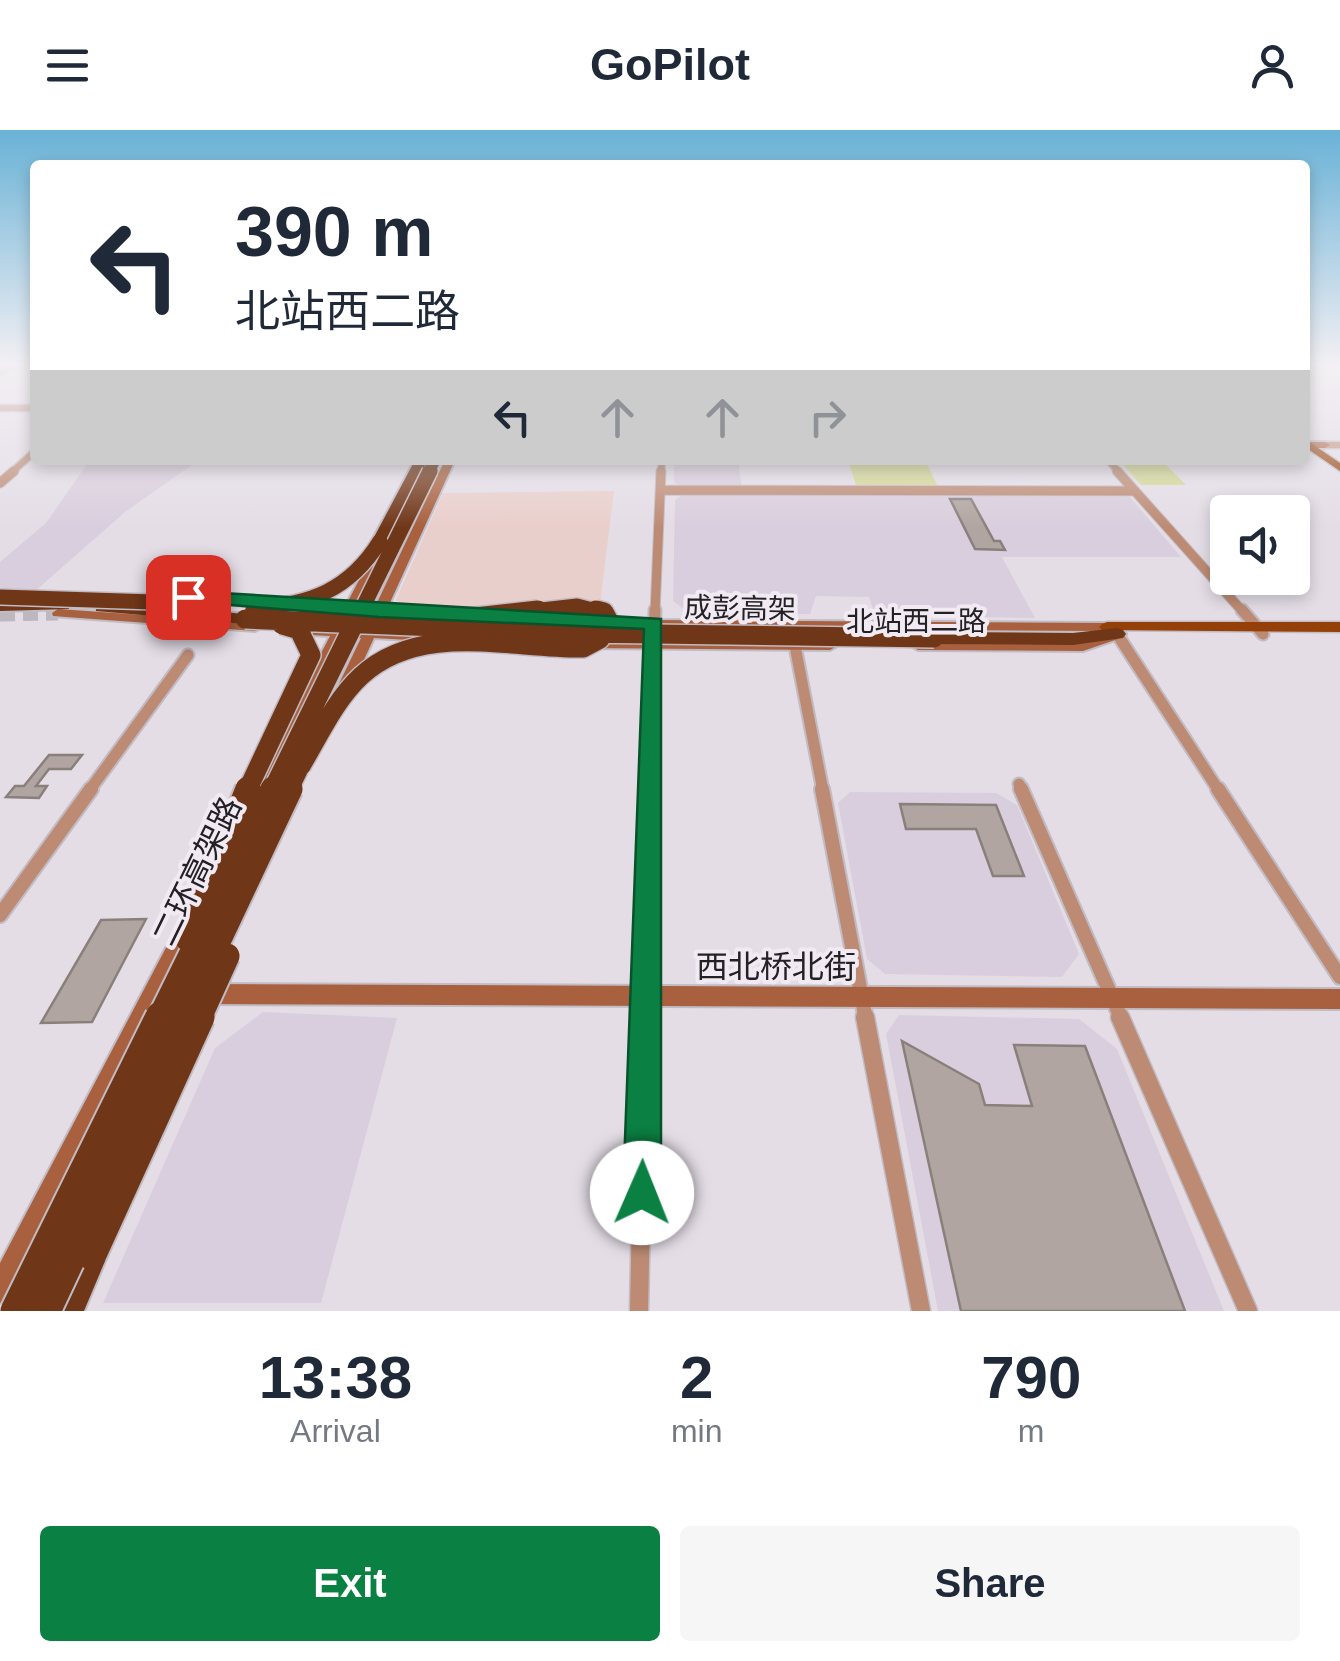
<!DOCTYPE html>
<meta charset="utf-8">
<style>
body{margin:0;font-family:Arial,"Noto Sans SC",sans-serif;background:#f6f6f7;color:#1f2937;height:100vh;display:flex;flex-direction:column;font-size:38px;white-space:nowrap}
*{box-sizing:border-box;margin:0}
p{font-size:32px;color:#747a83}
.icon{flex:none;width:55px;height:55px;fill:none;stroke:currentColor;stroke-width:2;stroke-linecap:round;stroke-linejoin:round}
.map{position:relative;height:1181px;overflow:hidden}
.sheet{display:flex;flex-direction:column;background:#fff;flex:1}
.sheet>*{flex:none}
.banner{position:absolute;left:30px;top:30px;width:1280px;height:305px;border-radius:10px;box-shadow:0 5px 15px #0003;background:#fff;color:#1f2937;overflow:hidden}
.tools{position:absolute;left:1210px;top:365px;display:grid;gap:20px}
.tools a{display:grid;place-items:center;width:100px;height:100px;border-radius:10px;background:#fff;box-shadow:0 5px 15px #0003;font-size:50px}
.pin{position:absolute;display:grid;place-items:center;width:85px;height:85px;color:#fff;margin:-42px;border-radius:20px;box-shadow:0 5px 15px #0006}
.me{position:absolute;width:110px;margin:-55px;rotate:1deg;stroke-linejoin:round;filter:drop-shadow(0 0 8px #0008)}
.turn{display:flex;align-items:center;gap:35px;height:210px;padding:0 40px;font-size:45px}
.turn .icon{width:130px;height:130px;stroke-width:2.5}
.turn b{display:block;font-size:70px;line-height:85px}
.lanes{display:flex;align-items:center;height:95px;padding:0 40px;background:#0003;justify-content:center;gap:50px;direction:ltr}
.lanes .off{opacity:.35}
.eta{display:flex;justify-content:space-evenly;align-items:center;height:170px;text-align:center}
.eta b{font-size:60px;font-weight:600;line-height:70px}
.cta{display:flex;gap:20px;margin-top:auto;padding:20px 40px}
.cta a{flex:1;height:115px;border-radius:10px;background:#0b8043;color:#fff;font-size:40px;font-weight:600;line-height:115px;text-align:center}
.cta a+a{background:#f6f6f7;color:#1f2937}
header{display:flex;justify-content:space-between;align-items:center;height:130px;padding:0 40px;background:#fff;font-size:45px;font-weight:600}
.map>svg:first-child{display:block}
.built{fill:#d9cedd}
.medical{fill:#e9cfcc}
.green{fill:#d4d895}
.building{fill:#b0a5a0;stroke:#8a807b;stroke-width:2.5}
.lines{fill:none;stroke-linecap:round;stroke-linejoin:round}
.secondary-tunnel{stroke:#bdb7bf;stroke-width:15;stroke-dasharray:15 8;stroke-linecap:butt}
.street-far4-casing{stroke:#c1bbc3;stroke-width:9}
.street-far3-casing{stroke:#c1bbc3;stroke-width:11}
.street-far2-casing{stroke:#c1bbc3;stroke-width:15}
.street-far1-casing{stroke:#c1bbc3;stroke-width:18}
.street-casing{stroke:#c1bbc3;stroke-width:21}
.secondary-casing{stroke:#c1bbc3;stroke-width:4}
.primary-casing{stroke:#c1bbc3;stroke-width:3}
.highway-casing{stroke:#c1bbc3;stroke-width:4}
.street-far4{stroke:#bd8b74;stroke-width:6}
.street-far3{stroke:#bd8b74;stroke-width:9}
.street-far2{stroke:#bd8b74;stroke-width:11}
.street-far1{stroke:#bd8b74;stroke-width:14}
.street{stroke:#bd8b74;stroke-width:18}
.secondary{fill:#a8603e;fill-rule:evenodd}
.primary{fill:#964009;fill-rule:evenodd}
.highway{fill:#703618;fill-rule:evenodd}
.rail{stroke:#8d888f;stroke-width:2.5;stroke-dasharray:10 10;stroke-linecap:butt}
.highway-bridge-far4-casing{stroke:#c1bbc3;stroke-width:14;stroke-linecap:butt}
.highway-bridge-far3-casing{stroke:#c1bbc3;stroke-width:18;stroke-linecap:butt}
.highway-bridge-far2-casing{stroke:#c1bbc3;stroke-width:22;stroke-linecap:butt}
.highway-bridge-far1-casing{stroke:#c1bbc3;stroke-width:29;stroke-linecap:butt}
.highway-bridge-casing{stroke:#c1bbc3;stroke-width:35;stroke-linecap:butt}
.highway-bridge-far4{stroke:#703618;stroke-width:11}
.highway-bridge-far3{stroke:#703618;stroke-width:15}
.highway-bridge-far2{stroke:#703618;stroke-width:19}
.highway-bridge-far1{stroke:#703618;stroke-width:25}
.highway-bridge{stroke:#703618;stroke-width:31}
.route{fill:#0b8043;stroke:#07532c;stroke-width:2.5}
.labels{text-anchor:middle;stroke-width:8;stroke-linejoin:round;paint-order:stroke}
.street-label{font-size:28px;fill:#232124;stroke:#f1eaf3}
.near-street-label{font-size:32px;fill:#232124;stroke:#f1eaf3}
</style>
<header><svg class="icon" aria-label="menu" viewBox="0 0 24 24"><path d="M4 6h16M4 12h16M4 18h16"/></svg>GoPilot<svg class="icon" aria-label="person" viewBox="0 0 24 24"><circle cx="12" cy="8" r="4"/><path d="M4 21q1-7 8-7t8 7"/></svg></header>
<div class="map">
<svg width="1340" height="1181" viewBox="0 0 1340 1181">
<rect width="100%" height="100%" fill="#e4dde6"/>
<path class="built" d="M90,330H199L125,382L0,492V432L46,393Z
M674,330H738L742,358H683L674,352Z
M684,364L1130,367L1181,427H1002L1035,488L875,485L869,467L816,466L810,484L689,483L673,471L675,370Z
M850,662L996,663L1017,675L1079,824L1062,847L885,844L867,829L838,673Z
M263,882L397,888L321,1173H103L215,918Z
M899,885L1079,889L1117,919L1224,1181H938L886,904Z"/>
<path class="medical" d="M614,361L599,482L414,481L396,470L443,363Z"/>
<path class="green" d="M848,330H925L937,355H856Z
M1119,330H1161L1186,355H1141Z"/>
<path class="building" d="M950,369H971L994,411H1000L1005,420L975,419Z
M49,625H82L71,639H49L36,656H47L39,668L6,667L15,656H24Z
M900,674L996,675L1024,746H993L976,699H906Z
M146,789L92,892L41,893L101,790Z
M902,911L979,954L985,975L1032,976L1014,915L1085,916L1185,1181H961Z"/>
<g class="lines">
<path class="secondary-tunnel" d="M0,484L58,483"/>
<defs>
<path id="street-far4" d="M0,243L17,233
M0,278H35
M1325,315H1340
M1108,330L1120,343
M11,343L35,321
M661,343L662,330"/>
<path id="street-far3" d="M1117,341L1244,483
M0,353L14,341
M661,360L1135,361
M655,483L661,341"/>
<path id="street-far2" d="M1242,480L1263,504
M1117,504L1219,661
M795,516L823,661
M1019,654L1022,661
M89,661L188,525
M650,661L655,480"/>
<path id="street-far1" d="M822,659L866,890
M1021,659L1122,890
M1218,659L1340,847
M0,785L91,659
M645,890L650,659"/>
<path id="street" d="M865,887L921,1181
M1120,887L1248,1181
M639,1181L645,887"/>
<path id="secondary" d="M1305,312H1325L1330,315L1325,318H1305Z
M445,330H455L388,477L477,482L483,486L477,490L384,485L377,500L445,504L452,508L445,512L374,508L350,560L343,565L336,560L361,508L343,507L258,677L252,679L246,677L244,672L330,506L293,504L286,500L293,496L334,498L342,483L290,480L284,476L290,472L346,475L381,408L387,405L393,408L359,476L375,477ZM355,483L372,484L365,500L347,499Z
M171,462L267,470L273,474L267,478L167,469V463Z
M58,479L255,493L262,497L255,501L53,486L52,483Z
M520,484L654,490L1107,493L1114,497L1107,501L654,498L515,491L514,488L515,485Z
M1113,502L1120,506L1118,509L1083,521L918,520L911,516L918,512L1082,513Z
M588,511L830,512L837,516L830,520L583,518L581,515Z
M186,790L193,793L196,799L193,805L9,1169L0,1173V1133L179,793Z
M204,854L1340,859V879L204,874L197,871L194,864L197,857Z"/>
<path id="primary" d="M1305,309L1340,333V341L1305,317Z
M1107,492H1340V502L1102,500L1099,497L1102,494Z"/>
<path id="highway" d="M415,330H429L388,411L385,414H375L372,411Z
M63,470L69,471V479L0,481V471Z
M102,472L245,484L254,489L245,494L96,481V473Z
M1117,498L1123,500L1126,504L1123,508L1073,515L934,514L925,508L934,502L1073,503Z
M91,1107L103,1112L108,1124L84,1181H48L79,1112Z"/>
</defs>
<use href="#street-far4" class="street-far4-casing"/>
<use href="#street-far3" class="street-far3-casing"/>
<use href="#street-far2" class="street-far2-casing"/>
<use href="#street-far1" class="street-far1-casing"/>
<use href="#street" class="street-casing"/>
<use href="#secondary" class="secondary-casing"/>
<use href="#primary" class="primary-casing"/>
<use href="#highway" class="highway-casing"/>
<use href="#street-far4" class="street-far4"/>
<use href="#street-far3" class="street-far3"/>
<use href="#street-far2" class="street-far2"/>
<use href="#street-far1" class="street-far1"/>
<use href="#street" class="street"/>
<use href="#secondary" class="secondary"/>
<use href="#primary" class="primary"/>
<use href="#highway" class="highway"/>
<path class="rail" d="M0,467L13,457"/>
<defs>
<path id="highway-bridge-far4" d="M429,343L435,330"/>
<path id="highway-bridge-far3" d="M0,467L184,473
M253,479C310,474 349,461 380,411
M360,483L430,341
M515,483L577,476L604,483"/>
<path id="highway-bridge-far2" d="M466,488L538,480
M245,489L580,503L934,508
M301,636C319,606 335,570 361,546C421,491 510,519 583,518L600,509L610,493L604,482L596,480
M247,661L311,525L299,500L282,495
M272,661L361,480
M288,661L305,626"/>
<path id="highway-bridge-far1" d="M188,809L248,659
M159,890L273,659
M181,890L290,659
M198,890L227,826"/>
<path id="highway-bridge" d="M91,1124L199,887
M16,1181L161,887
M45,1181L183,887"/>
</defs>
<use href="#highway-bridge-far4" class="highway-bridge-far4-casing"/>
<use href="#highway-bridge-far3" class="highway-bridge-far3-casing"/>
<use href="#highway-bridge-far2" class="highway-bridge-far2-casing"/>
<use href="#highway-bridge-far1" class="highway-bridge-far1-casing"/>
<use href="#highway-bridge" class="highway-bridge-casing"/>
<use href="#highway-bridge-far4" class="highway-bridge-far4"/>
<use href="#highway-bridge-far3" class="highway-bridge-far3"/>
<use href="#highway-bridge-far2" class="highway-bridge-far2"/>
<use href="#highway-bridge-far1" class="highway-bridge-far1"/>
<use href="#highway-bridge" class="highway-bridge"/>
</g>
<linearGradient id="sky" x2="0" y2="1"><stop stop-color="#69b2d6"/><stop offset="0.59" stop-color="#f3f0f4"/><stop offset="1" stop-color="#f3f0f4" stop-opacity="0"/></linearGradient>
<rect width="1340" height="398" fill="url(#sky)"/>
<path class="route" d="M188,461L661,489V1063L655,1076L642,1082L629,1076L623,1063L644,499L379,487L181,471V463Z"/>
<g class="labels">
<g class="street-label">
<text transform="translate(740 478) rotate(1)" y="10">成彭高架</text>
<text x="916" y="501">北站西二路</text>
</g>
<g class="near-street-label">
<text transform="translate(197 741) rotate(-64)" y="11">二环高架路</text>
<text x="776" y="848">西北桥北街</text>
</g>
</g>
</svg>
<div class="tools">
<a><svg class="icon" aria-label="sound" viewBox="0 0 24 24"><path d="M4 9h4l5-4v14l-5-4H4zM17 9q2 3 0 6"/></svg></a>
</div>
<div class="pin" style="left:188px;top:467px;background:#d93025"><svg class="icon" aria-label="arrive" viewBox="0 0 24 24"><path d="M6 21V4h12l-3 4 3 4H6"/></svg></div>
<svg class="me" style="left:642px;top:1063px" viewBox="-20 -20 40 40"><circle r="19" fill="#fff"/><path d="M0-13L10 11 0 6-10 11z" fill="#0b8043"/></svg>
<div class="banner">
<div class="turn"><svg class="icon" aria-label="left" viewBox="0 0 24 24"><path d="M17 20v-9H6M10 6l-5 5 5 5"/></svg><div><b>390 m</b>北站西二路</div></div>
<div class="lanes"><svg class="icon" aria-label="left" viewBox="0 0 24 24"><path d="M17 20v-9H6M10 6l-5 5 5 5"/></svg><svg class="icon off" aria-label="ahead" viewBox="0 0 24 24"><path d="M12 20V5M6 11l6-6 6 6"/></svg><svg class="icon off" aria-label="ahead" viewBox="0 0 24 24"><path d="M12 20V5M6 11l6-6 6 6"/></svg><svg class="icon off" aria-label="right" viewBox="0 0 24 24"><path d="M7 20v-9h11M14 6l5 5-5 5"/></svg></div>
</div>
</div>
<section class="sheet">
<div class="eta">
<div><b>13:38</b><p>Arrival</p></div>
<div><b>2</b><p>min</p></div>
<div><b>790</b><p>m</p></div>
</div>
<div class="cta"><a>Exit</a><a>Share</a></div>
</section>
